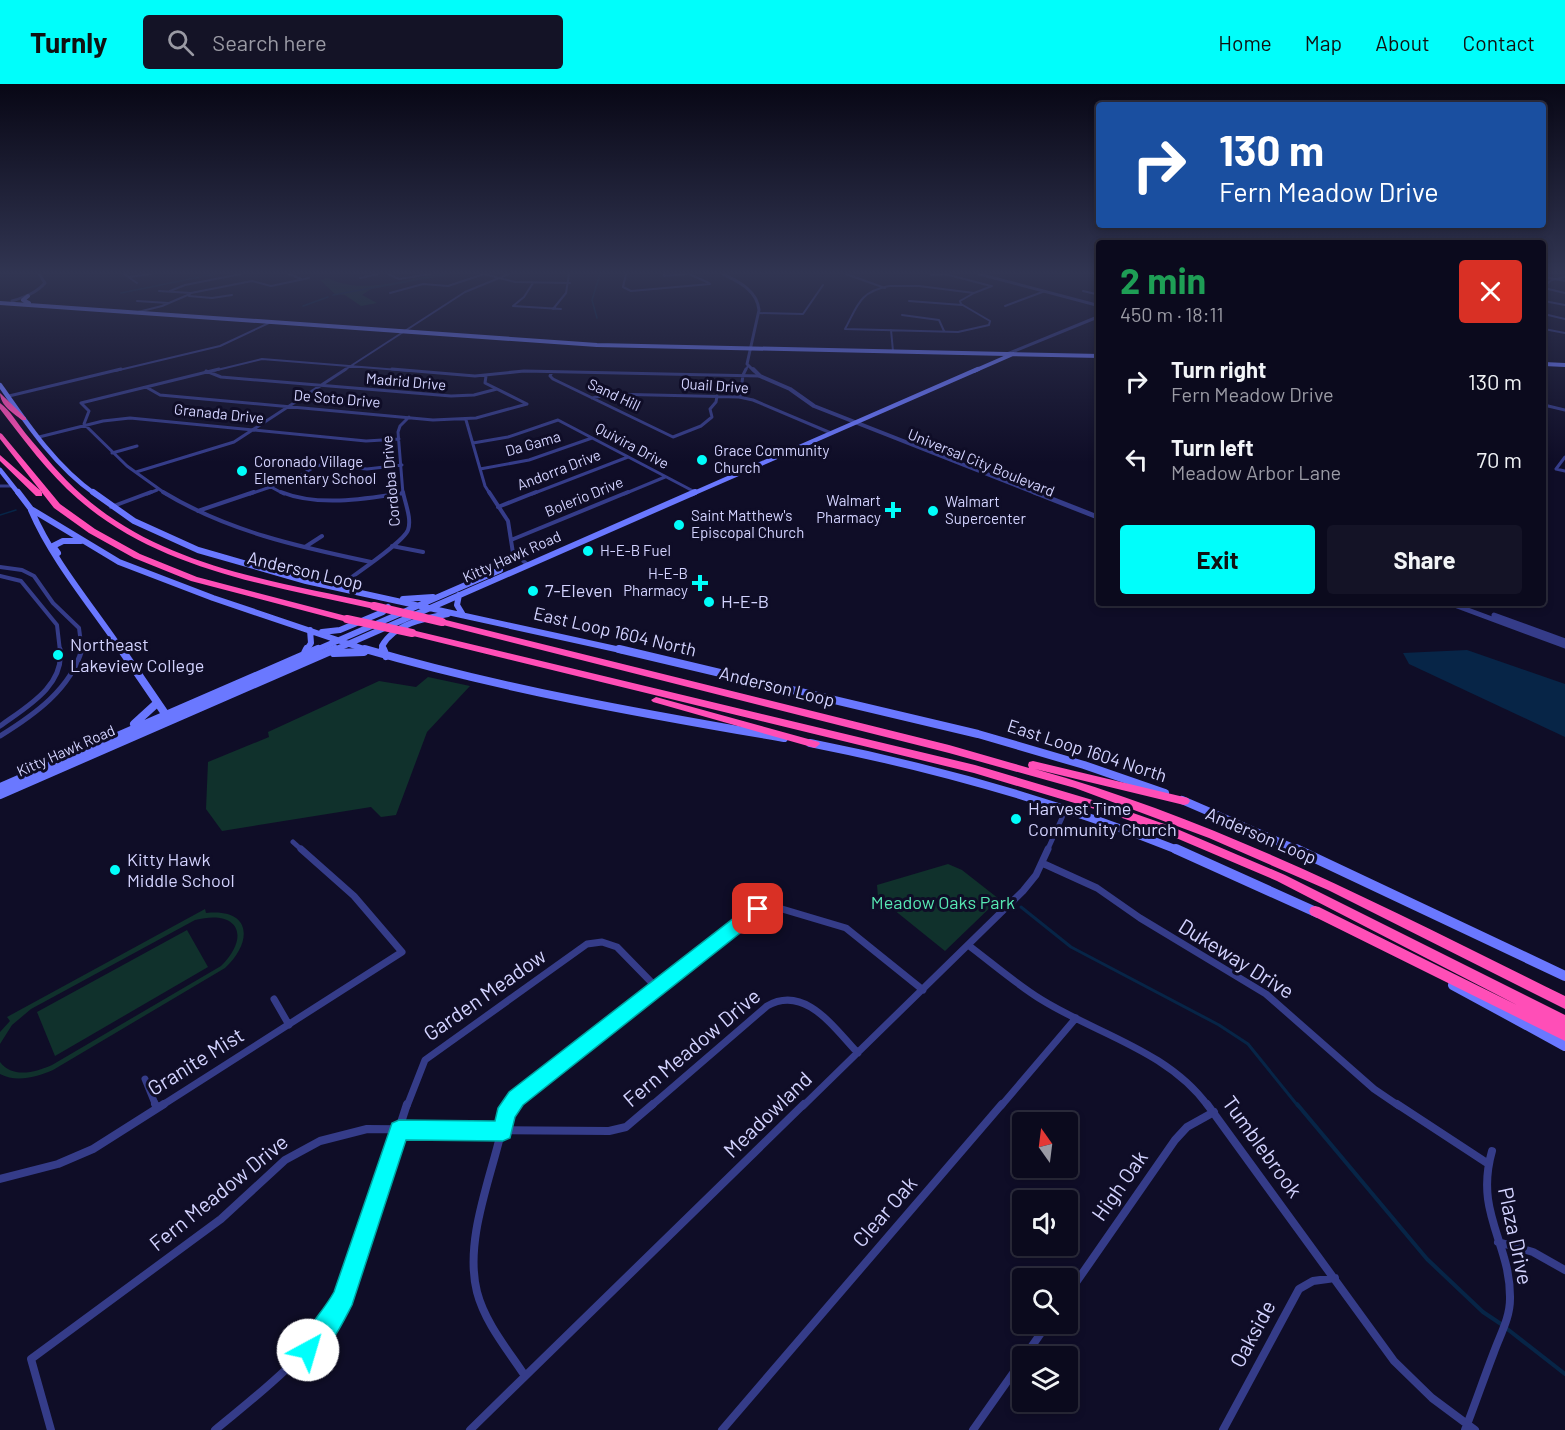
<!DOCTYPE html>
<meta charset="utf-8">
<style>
body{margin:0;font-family:Barlow,sans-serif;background:#141326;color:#f1f3f6;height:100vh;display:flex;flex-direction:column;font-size:22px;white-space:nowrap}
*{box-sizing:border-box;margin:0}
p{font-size:20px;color:#9a9aa4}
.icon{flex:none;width:33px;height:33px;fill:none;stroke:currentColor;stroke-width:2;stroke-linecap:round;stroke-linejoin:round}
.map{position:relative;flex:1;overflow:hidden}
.panel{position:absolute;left:1096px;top:156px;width:450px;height:366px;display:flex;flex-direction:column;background:#0b0a1d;border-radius:6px;box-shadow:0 3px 9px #0003,0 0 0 2px #2b2b3b}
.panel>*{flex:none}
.guide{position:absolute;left:1096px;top:18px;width:450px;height:126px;border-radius:6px;box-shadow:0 3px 9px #0003,0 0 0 2px #2b2b3b;background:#1a4fa0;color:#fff;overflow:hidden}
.needle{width:39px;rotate:346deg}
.tools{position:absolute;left:1012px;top:1028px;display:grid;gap:12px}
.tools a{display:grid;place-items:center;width:66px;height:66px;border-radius:6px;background:#0b0a1d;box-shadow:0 3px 9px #0003,0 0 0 2px #2b2b3b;font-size:30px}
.pin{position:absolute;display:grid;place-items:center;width:51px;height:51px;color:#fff;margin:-26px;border-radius:12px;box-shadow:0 3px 9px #0006}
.me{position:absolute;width:66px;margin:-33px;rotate:39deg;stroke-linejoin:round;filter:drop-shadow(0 0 4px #0008)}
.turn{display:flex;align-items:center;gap:21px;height:126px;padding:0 24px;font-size:27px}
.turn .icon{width:78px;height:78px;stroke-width:2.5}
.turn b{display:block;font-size:42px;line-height:51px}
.round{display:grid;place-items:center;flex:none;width:63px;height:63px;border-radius:6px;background:#141326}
.summary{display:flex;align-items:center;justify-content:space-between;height:102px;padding:0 24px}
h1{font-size:36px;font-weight:700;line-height:45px;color:#1e9e55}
.button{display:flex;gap:12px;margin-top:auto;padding:12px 24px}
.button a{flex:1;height:69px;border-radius:6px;background:#00fefb;color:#111;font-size:24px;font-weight:700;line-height:69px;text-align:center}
.button a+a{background:#141326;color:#f1f3f6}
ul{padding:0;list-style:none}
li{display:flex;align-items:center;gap:18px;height:78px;padding:0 24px}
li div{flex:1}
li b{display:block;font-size:22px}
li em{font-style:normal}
header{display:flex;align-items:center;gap:36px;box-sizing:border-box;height:84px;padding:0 30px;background:#00fefb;color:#111}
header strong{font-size:28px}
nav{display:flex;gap:33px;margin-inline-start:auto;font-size:21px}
.search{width:420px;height:54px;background:#141326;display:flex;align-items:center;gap:15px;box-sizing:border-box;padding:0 21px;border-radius:6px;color:#9a9aa4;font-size:22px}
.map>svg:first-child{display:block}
.green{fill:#10312c}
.water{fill:#072547}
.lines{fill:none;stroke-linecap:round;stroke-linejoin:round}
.stream-far2{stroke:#072547;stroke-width:1.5}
.stream-far1{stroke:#072547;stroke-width:3}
.stream{stroke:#072547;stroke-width:4}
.minor-far5{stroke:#353c89;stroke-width:2}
.minor-far4{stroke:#353c89;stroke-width:3}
.minor-far3{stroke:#353c89;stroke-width:4}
.minor-far2{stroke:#353c89;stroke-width:5}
.minor-far1{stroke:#353c89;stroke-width:7}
.minor{stroke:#353c89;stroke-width:8}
.tertiary-far2{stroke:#353c89;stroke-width:3}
.tertiary-far1{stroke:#353c89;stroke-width:4}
.tertiary{stroke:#353c89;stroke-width:5}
.secondary-far4{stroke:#6a78ff;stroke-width:4}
.secondary-far3{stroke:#6a78ff;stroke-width:4.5}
.secondary-far2{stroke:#6a78ff;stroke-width:6}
.secondary-far1{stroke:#6a78ff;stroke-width:8}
.secondary{stroke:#6a78ff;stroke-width:10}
.motorway{fill:#ff4eb7;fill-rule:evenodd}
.motorway-bridge{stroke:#ff4eb7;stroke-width:8}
.route{fill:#00fefb;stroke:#00a5a3;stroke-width:1.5}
.poi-dot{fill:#00fefb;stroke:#0f0d27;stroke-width:2}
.labels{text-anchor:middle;stroke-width:6;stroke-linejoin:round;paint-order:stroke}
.far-street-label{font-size:15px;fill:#d3d3ff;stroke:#0f0d27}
.far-poi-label{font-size:15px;fill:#d3d3ff;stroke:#0f0d27;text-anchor:start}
.street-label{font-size:18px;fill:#d3d3ff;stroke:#0f0d27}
.poi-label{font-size:18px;fill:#d3d3ff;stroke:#0f0d27;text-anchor:start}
.park-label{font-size:18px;fill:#57e8b3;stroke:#0f0d27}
.near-street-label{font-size:21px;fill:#d3d3ff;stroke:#0f0d27}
</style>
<header>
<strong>Turnly</strong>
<div class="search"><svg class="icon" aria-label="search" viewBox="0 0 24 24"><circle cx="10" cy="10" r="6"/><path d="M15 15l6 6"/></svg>Search here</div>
<nav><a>Home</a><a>Map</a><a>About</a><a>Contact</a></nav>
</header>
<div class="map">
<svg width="1565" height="1346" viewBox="0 0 1565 1346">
<rect width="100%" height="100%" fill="#0f0d27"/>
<path class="green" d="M437,190H453L371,205L362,211L377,219L361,222L345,211L335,210L320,196L328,194C362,211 401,196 437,190Z
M428,593L470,602L427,648L396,731L381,733L371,723L222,747L206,725L208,678L269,653L268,648L379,597L416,603Z
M948,780L962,786L999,815L945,867L878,813L877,801Z
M205,825L206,829C252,824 253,858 225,884L53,986C36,993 17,999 0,990V978C13,995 36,988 52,981L221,882C252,851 237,825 195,836L31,925L12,941L0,960V948L10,937L7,933Z
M187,846L208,883L55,972L37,928Z"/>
<path class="water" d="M1467,566L1565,600V653L1409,580L1403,569Z"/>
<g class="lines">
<path class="stream-far2" d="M121,209L215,190
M333,211L447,190
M303,222L328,213
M597,234L592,216L600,190
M0,431L16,426"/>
<path class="stream-far1" d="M1021,823L1071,863L1219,941L1248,960L1298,1022"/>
<path class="stream" d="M1297,1020L1427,1175L1483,1228L1501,1240
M1506,1244L1565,1290"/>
<path class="minor-far5" d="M124,190L137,199
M289,190L301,195
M388,190L399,195L431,190
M484,190L515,198L570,199
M626,190L623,203L631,207L710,200
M664,190V192L687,190
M689,190L709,199
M846,190L885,204
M934,190L931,191L948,190
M945,190L991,202
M129,193L151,190
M1544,193L1565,197
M360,194L378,190
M1096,195L1100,193
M889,202H919L974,209L960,217L961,220L990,237L989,241L958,248L845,245C858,221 859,208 889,202Z
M1544,202L1552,196L1565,193
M1544,204L1565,209
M159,207L191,209L252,197L271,202L309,194
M170,207L185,201L241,190
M1083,207L1100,211
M390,209L423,200L448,202L484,190
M974,209L992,202
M189,212L212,214L232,211
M137,217L168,219
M909,217L962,221
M1544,217L1565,221
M513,222L561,225
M513,222L524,213L533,199
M1005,222L1045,207
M553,225L566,209L569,190
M138,228L162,222L190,210
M758,229L803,230L823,201
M1544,230L1565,235
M902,231L939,236L944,247
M1544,245L1565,249
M891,246L893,267
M115,287L220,262L271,238
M213,287L262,275L411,287
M343,287L465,208L509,190
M745,287L748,282"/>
<path class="minor-far4" d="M392,285L475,292L524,287L760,292
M206,287L221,293L451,312L474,311L497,305
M552,288L550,292L553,295L673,353L701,342L712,333L710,325L716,318L717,312
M486,292L485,299L527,320
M146,303L160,311L433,336L476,334L527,320
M9,312L121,285
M740,313L743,291L746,285
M592,314L610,310L739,313L753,316L831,349
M81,319L219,285
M81,319L89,327L84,340L127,382L166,410
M1544,321L1565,326
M466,336L485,402L490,410
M39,353L103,337L130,334L366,357L399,355
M473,359L508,353L558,336L695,408
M112,369L137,362
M1565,373L1556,385L1565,387
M480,385L529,376L592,354
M136,388L234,358L346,285
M0,402H11
M271,403L284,410
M147,410L157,406
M250,410L294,395L318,381L367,385L402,381
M398,410L403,409
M403,410L398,348L400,342L409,333
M532,410L628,373
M624,410L665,393"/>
<path class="minor-far3" d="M163,408C227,447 299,463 371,478
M281,408C318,423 365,415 403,409
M489,408L508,437L513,469L527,480
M111,423L151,408
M498,423L536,408
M198,427L254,408
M511,456L628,408
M392,462L423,468
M305,463L322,452
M0,483L22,486L34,492L53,519L79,544L82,567
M0,492L21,497L57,541L60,567
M338,503C351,493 403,459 408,446C412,435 405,419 403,408"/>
<path class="minor-far2" d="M0,642C26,623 65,602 60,565
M0,652C34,631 71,605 82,565
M293,758L303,767
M1047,767L1066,725"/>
<path class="minor-far1" d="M1042,779L1097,804L1140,834L1266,910L1374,1005L1399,1022
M968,861C992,879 1016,900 1042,916C1097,950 1168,967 1208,1022
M274,915L289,941
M145,995L156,1022
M161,1022L402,868L354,812L301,765
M407,1022L425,976L587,860L602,858L617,863L657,904
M511,1022L516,1014L758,825L772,822L846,844L923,906
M651,1022L767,922C805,900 834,944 858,969
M803,1022L1023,807L1036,791L1048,765
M1001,1022L1076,934"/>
<path class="minor" d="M155,1020L157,1024
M512,1020L505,1031C495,1085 463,1153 477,1208C485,1239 508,1266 525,1292
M1207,1020L1394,1277L1432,1314L1475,1346
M1397,1020L1487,1079
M0,1095L58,1080L93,1065L164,1020
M1498,1158L1533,1168L1565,1186
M1068,1210L1175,1056L1187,1043L1214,1028
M1025,1272L1048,1239
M51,1346L31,1275L221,1135L285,1076L320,1057L367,1045L609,1047L626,1043L653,1020
M215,1346C268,1302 318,1266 348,1202L407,1020
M470,1346L804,1020
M722,1346L1002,1020
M973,1346L1023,1275
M1223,1346L1299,1205L1313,1197L1335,1194
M1465,1346C1475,1320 1484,1294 1494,1268C1500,1251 1510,1234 1510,1215C1511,1159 1474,1130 1492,1067"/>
<path class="tertiary-far2" d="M723,190C739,198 757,206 759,226L747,280L754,287
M979,190L1100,222
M12,217C25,213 36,209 45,199L39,190
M1007,270L1100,232"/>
<path class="tertiary-far1" d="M753,285L760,292L790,305L814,322L1038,410"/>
<path class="tertiary" d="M1034,408L1100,434
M1449,519L1565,562
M1494,531L1565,557"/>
<path class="secondary-far4" d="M28,212L23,216L29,219
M0,219L597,261L1100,272
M1544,280L1565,281
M974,287L1013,270"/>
<path class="secondary-far3" d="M0,301C27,340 56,383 95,410
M0,386L19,410
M692,410L978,285"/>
<path class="secondary-far2" d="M18,408L31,425L119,478L213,514L370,567
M93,408L134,437L198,466L306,497L625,567
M31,426C53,477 91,521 122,567
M58,469L53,462L63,457H81
M459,511L457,521L463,531
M403,515L433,513
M322,548L340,546L383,528L388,523
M306,567L311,559L310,546
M314,567L500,486
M332,567L695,408
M384,567L382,562C394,540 425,534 448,530"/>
<path class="secondary-far1" d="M121,565L166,631
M365,565C502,605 644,630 784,654
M383,565L386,572
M619,565L978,650L1084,681L1165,709
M305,569L307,565
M334,569L364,568
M134,640L157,619
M810,659C937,684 1060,719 1180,767
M0,703L318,565
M0,711L335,565
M1182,716L1300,767"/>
<path class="secondary" d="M1176,765L1318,829
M1296,765L1565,892
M1453,901L1565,962"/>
<path class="motorway" d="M0,309L26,334V336H22C13,329 0,321 0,309Z
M0,319C10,326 18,340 26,350C44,371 61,393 82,411C162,482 273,497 374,519L378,522L374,525C272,502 159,486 78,415C48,389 24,356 0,325Z
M0,349L2,350L60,420L95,445L140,470L197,493L350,533L351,535L347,538L191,497L134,474L89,449L54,424L0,355Z
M0,371L42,408V412H36L0,377Z
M442,535L949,661L1029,684L1028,681L1029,678L1033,677L1188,714L1190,717L1188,720L1184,721L1035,685C1221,737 1393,827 1565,912V925L1328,806L1209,754L1075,704L949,669L439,540V536Z
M412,546L975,681L1116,723L1170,742L1285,791L1565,931V957L1311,831L1309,827L1311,823L1315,822L1319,823L1517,921L1277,797L1162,748L1108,729L974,689L409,551V547Z
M656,613L819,658L820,660L815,664L653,618L651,616Z"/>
<path class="motorway-bridge" d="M374,522L442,538
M347,535L412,549"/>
</g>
<linearGradient id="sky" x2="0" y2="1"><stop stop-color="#080715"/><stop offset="0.5" stop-color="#313552"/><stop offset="1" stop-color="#313552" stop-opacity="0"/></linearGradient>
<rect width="1565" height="378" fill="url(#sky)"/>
<path class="route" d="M758,818L764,820L766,825L764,830L523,1021L515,1033L510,1054L503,1057L406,1056L352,1221C342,1240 329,1269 308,1277L300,1274L296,1266C305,1245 323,1228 334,1208L392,1039L399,1036L495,1037L498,1024L509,1008L752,820Z"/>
<g class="poi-dot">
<circle cx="702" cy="376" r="6"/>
<circle cx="242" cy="387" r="6"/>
<path d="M890 417h6v6h6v6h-6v6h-6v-6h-6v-6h6z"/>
<circle cx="933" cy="427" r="6"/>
<circle cx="679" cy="441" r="6"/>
<circle cx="588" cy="467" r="6"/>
<path d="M697 490h6v6h6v6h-6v6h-6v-6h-6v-6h6z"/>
<circle cx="533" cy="507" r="6"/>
<circle cx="709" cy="518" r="6"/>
<circle cx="58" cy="571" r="6"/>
<circle cx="1016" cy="735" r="6"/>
<circle cx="115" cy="786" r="6"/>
</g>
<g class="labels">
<g class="far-street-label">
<text transform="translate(406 298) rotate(5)" y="5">Madrid Drive</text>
<text transform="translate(715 302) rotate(4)" y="5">Quail Drive</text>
<text transform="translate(614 311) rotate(25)" y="5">Sand Hill</text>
<text transform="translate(337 315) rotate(5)" y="5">De Soto Drive</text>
<text transform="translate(219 330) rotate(6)" y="5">Granada Drive</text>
<text transform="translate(533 360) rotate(-16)" y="5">Da Gama</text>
<text transform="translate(632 362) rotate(28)" y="5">Quivira Drive</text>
<text transform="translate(981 379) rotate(22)" y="5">Universal City Boulevard</text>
<text transform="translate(559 386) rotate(-21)" y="5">Andorra Drive</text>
<text transform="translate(391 397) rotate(-95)" y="5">Cordoba Drive</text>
<text transform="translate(584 413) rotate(-22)" y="5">Bolerio Drive</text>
<text transform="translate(512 473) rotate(-24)" y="5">Kitty Hawk Road</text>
<text transform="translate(66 667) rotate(-24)" y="5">Kitty Hawk Road</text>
</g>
<g class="far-poi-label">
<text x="714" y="372">Grace Community<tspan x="714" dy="17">Church</tspan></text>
<text x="254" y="383">Coronado Village<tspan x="254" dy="17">Elementary School</tspan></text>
<text x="881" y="422" text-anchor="end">Walmart<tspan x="881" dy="17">Pharmacy</tspan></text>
<text x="945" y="423">Walmart<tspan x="945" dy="17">Supercenter</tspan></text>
<text x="691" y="437">Saint Matthew's<tspan x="691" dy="17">Episcopal Church</tspan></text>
<text x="600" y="472">H-E-B Fuel</text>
<text x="688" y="495" text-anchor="end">H-E-B<tspan x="688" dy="17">Pharmacy</tspan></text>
</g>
<g class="street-label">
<text transform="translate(305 487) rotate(13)" y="6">Anderson Loop</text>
<text transform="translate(615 548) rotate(13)" y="6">East Loop 1604 North</text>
<text transform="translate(777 603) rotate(14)" y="6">Anderson Loop</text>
<text transform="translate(1087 667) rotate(18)" y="6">East Loop 1604 North</text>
<text transform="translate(1261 752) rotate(23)" y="6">Anderson Loop</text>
</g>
<g class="poi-label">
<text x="545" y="513">7-Eleven</text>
<text x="721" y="524">H-E-B</text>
<text x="70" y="567">Northeast<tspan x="70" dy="21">Lakeview College</tspan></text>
<text x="1028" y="731">Harvest Time<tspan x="1028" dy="21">Community Church</tspan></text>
<text x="127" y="782">Kitty Hawk<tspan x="127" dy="21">Middle School</tspan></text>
</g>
<g class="park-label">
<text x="943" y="825">Meadow Oaks Park</text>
</g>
<g class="near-street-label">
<text transform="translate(1236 875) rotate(32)" y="7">Dukeway Drive</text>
<text transform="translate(485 911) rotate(-35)" y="7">Garden Meadow</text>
<text transform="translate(692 964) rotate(-40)" y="7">Fern Meadow Drive</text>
<text transform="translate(196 978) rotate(-32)" y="7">Granite Mist</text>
<text transform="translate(768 1031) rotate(-44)" y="7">Meadowland</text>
<text transform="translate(1262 1063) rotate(54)" y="7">Tumblebrook</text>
<text transform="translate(1120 1102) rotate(-55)" y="7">High Oak</text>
<text transform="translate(219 1109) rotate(-39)" y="7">Fern Meadow Drive</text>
<text transform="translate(885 1128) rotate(-49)" y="7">Clear Oak</text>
<text transform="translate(1515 1152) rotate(78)" y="7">Plaza Drive</text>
<text transform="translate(1253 1250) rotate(-62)" y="7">Oakside</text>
</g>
</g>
</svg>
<div class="tools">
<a><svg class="needle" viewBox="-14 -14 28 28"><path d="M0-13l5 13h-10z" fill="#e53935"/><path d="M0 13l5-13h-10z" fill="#9a9aa4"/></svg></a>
<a><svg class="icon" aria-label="sound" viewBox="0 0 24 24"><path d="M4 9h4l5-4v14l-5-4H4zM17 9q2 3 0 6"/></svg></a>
<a><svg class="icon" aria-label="search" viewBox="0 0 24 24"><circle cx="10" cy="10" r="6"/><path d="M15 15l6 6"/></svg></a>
<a><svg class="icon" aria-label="layers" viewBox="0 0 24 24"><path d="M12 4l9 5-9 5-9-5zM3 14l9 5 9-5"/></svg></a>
</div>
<div class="pin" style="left:758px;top:825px;background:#d93025"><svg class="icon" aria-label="arrive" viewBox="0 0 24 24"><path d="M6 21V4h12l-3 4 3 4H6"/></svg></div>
<svg class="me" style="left:308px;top:1266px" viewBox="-20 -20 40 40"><circle r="19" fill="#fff"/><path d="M0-13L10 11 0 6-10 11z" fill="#00fefb"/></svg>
<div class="guide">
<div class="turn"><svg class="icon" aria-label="right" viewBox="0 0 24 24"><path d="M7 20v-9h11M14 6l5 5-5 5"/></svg><div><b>130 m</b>Fern Meadow Drive</div></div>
</div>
<section class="panel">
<div class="summary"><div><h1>2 min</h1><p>450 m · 18:11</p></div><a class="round" style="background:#d93025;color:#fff"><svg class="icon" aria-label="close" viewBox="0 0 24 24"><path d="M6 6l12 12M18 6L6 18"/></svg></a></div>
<ul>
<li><svg class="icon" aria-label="right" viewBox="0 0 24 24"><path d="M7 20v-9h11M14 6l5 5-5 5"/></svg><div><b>Turn right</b><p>Fern Meadow Drive</p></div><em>130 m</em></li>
<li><svg class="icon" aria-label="left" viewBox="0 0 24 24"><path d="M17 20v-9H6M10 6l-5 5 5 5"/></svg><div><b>Turn left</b><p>Meadow Arbor Lane</p></div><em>70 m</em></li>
</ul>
<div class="button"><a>Exit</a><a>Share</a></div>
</section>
</div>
